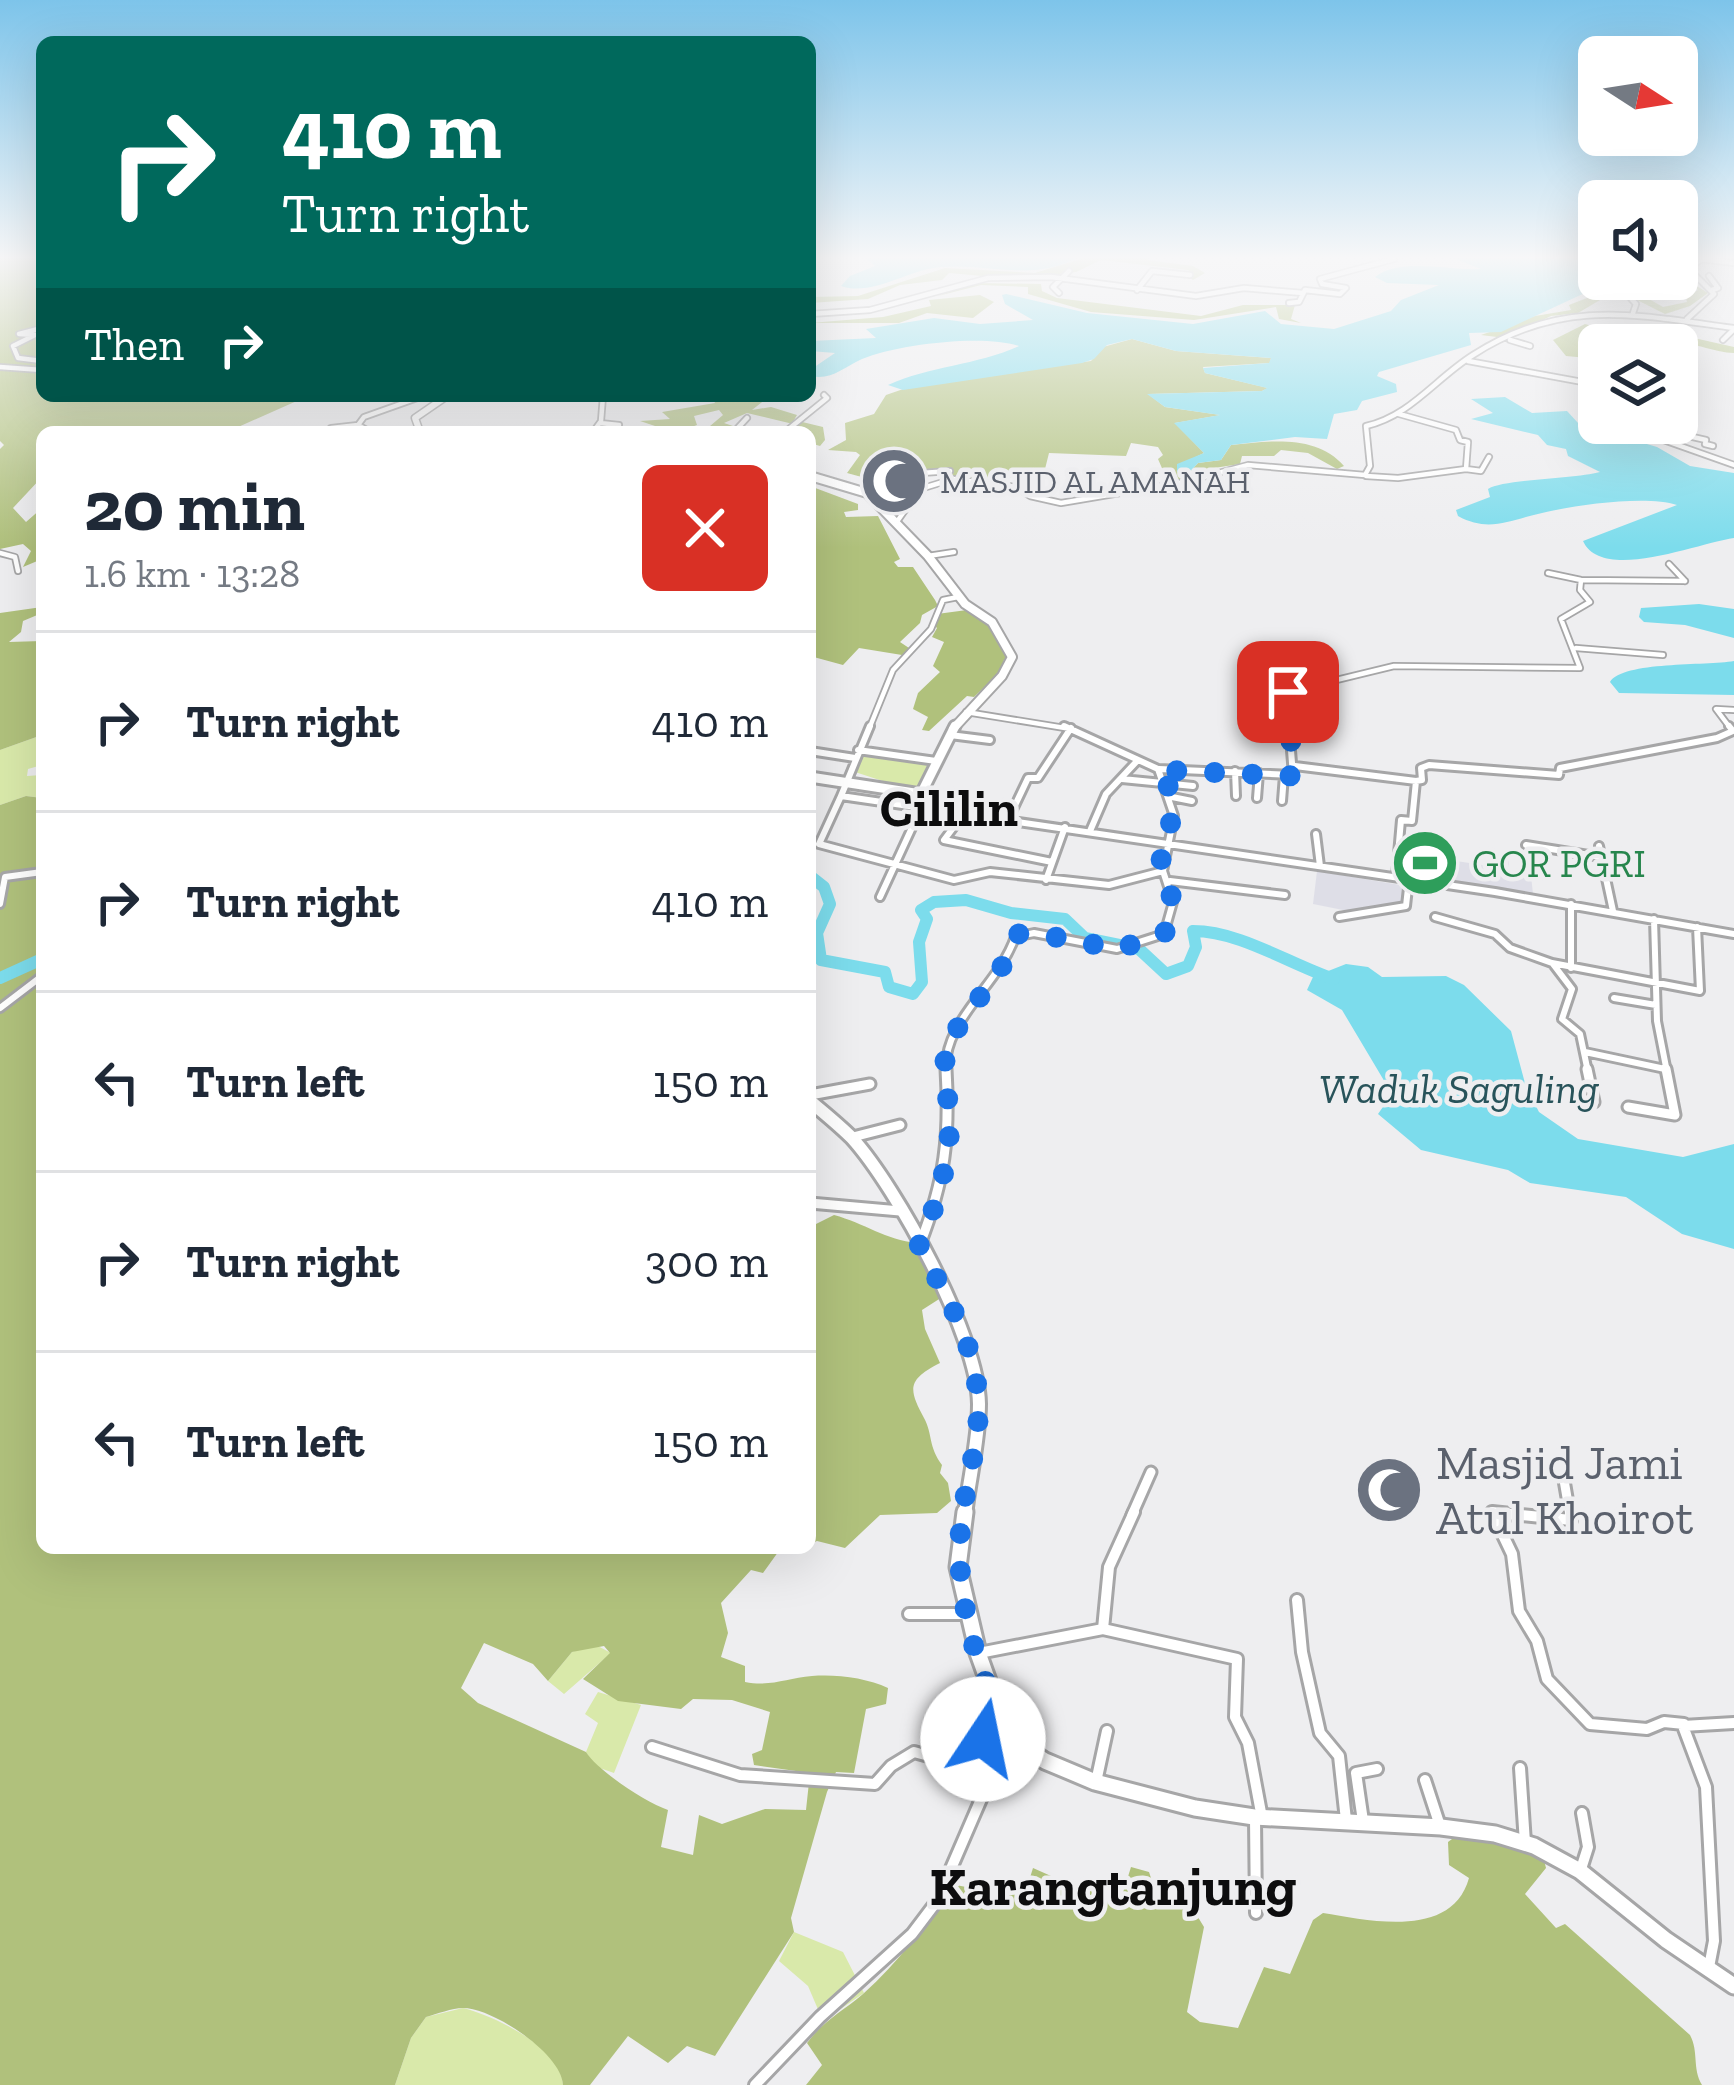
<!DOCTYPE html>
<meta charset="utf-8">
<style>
body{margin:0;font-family:"Zilla Slab",serif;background:#f2f2f3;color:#1f2937;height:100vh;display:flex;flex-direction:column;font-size:45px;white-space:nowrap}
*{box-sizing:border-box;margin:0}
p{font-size:39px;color:#747a83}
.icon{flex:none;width:66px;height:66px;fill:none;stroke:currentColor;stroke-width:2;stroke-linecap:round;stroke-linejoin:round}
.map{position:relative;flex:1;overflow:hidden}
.sheet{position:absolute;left:36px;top:426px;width:780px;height:1128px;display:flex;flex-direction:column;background:#fff;border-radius:18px;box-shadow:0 12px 48px #0002}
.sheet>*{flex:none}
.banner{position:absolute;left:36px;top:36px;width:780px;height:366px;border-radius:18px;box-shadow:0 12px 48px #0002;background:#00695c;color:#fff;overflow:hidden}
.needle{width:78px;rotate:102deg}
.controls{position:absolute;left:1578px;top:36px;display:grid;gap:24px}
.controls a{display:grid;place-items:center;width:120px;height:120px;border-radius:18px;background:#fff;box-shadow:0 12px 48px #0002;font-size:60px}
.pin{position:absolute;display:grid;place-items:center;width:102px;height:102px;color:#fff;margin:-51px;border-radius:24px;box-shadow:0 6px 18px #0006}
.me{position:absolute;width:132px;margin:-66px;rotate:11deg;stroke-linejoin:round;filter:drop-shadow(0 0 9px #0008)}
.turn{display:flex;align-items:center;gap:42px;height:252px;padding:0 48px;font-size:54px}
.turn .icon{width:156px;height:156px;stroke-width:2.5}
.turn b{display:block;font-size:84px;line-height:102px}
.then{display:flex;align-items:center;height:114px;padding:0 48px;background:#0003;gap:24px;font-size:45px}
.round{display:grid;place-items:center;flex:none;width:126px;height:126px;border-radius:18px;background:#f2f2f3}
.overview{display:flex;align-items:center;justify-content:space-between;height:204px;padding:0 48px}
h1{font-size:72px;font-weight:700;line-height:90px}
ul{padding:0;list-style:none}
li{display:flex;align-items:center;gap:36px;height:180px;padding:0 48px;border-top:3px solid #e0e1e3}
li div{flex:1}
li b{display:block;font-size:45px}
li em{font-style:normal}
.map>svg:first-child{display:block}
.built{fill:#dedee7}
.green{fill:#d9e9aa}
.forest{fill:#b0c17c;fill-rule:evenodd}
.water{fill:#7cdcec}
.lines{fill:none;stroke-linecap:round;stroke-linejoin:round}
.river{stroke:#7cdcec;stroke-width:12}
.minor-far3-casing{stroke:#a6a6a7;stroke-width:8}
.minor-far2-casing{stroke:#a6a6a7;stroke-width:12}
.minor-far1-casing{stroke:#a6a6a7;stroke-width:15}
.minor-casing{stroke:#a6a6a7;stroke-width:16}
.major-far4-casing{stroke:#a6a6a7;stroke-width:9}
.major-far3-casing{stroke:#a6a6a7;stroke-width:12}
.major-far2-casing{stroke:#a6a6a7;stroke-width:15}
.major-far1-casing{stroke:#a6a6a7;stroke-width:18}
.major-casing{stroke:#a6a6a7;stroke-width:21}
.minor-far3{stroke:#fff;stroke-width:4.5}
.minor-far2{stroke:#fff;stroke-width:6}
.minor-far1{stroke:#fff;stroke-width:9}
.minor{stroke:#fff;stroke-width:10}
.major-far4{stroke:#fff;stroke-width:6}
.major-far3{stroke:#fff;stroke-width:8}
.major-far2{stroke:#fff;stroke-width:9}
.major-far1{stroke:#fff;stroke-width:12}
.major{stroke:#fff;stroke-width:15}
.route{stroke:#1a73e8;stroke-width:21;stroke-dasharray:0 37.8}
.labels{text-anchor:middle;stroke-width:9;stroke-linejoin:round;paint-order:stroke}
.far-worship-label{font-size:33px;fill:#5b616d;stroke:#eeeef0;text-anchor:start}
.leisure-label{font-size:39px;fill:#27864d;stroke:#eeeef0;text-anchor:start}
.water-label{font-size:42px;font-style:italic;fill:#28535a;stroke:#eeeef0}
.near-worship-label{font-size:48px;fill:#5b616d;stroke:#eeeef0;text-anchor:start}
.district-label{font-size:51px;font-weight:bold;fill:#0d0d0e;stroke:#eeeef0}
.near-quarter-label{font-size:54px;font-weight:bold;fill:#0d0d0e;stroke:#eeeef0}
</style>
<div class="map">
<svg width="1734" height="2085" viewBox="0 0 1734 2085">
<rect width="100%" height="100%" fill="#eeeef0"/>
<path class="built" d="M1491,855L1509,858L1508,872L1531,876L1533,894L1444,882L1443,859L1489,866Z
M1317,871L1406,886V899L1383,908L1348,911L1313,904Z"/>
<path class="green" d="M42,735V765L28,769L27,776L42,775V798L26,796L0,805V750Z
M865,752L930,762L919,786L901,787L855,772Z
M594,1644L611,1653L564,1694L548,1681L572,1652Z
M598,1692L641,1705L614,1773L594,1766L586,1752L598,1723L585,1714Z
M794,1932L843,1952L864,1993L823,2021L808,1986L779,1961Z
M463,2008C495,2016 562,2048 563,2085H395L411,2038L426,2017Z"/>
<path class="forest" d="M0,256H42L38,306L42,396H308L227,432H42V477L13,508L26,522L42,508V559L23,567L31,551L23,544L0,549V449L4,445L0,441Z
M1090,256H1150L1148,260L1193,266L1205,273L1193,280L1187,276L1192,273L1188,270L1101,260L1076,272L1016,279L949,273L942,280L900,285L868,299L810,303V297L858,296L945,268L1035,273Z
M1684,278L1708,293L1690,306L1665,314L1617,290L1578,313L1551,316L1505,338L1481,335L1535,316L1571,310L1569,305L1608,290L1611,285L1628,287L1663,307L1687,302L1686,297L1698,290Z
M975,283L1041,284L1042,291L1057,298L1201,316L1243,305H1295L1291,319L1301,323L1279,319L1276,307L1194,320L1091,312L1028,294V287L981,285L938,296Z
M980,295L994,302L973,318L927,313L899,323H810L883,317L931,306L929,300Z
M1585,324L1653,344L1649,332L1663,331L1734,347V353C1714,353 1684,339 1668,341C1645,344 1620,342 1595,345L1591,351L1599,353V359L1566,356L1553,340Z
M1132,339L1176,351L1271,358L1270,363L1203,367L1205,373L1268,388L1262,391L1148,394L1165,407L1221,415L1175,423L1204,453L1177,466L1187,474L1198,463L1221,460L1231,445C1269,441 1317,434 1344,466L1337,469L1308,453L1281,450L1274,456H1242L1240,464L1201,470L1203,474L1168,482L1158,459L1163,455L1158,447L1131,443L1126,456L1049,453L1043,477L1022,474L998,482L948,478L943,473L949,469L869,479L847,473L860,455L856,452L828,450L846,440L845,423L874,414L886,395L915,385L1091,361L1103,347Z
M712,396H740L747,401L758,396H793L766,399L752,410L771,407L797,415L794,420L823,427L825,440L820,446L810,443V432H796L793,424L747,413L724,423L736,427L733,430L703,432L723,415L719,410L694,416L697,425L678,432H657L661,428L640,421L670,419L662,412L715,403Z
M810,486L858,504V510L844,512L846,517L878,516L900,559L894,562L898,567H913L935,600L938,606L922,615L920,623L900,642L909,648L902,655L859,648L843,665L810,656Z
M42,607V613L23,621L21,632L9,642L42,641V735L0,750V613Z
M967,610L986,622L1011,658L1003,661L1008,665L974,697L967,696L929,731L922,730L928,717L913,709L918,693L940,672L933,666L944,642L932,637L937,628L931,622L937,614Z
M26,796L42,798V1548H781L763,1573L751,1570L721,1603L728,1633L721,1657L745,1666V1682C771,1687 787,1678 812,1676C836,1674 867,1678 888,1688L886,1704L866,1709L854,1773L836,1772L827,1792L791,1918L794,1932L715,2056L687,2046L668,2063L628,2036L590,2085H563C562,2054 493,2008 463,2008C452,2008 437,2014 426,2017L411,2038L395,2085H0V805ZM484,1643L533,1664L548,1681L572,1652L604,1646L610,1653L583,1679L618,1701L681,1709L693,1699L732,1700L770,1712L762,1750L752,1754L754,1765L810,1773L806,1810L765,1809L722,1824L699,1815L693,1855L661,1847L668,1810C645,1802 597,1770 586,1752L478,1703L461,1688Z
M834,1215C864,1223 886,1240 917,1243L947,1294L922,1310L925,1329L940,1363C906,1380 909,1390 924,1418C933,1435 928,1446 942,1465L940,1473L948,1483L951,1501L937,1513L880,1515L845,1548L817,1541L810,1544V1227Z
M1456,1836L1533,1850L1544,1860L1546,1868L1525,1894L1556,1928L1565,1924L1690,2035C1699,2052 1692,2068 1702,2085H806L822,2065L807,2043C824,2020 842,2012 863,1994C899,1962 926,1925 951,1884L996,1893L1005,1886L1028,1884L1033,1868L1078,1888L1121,1899L1131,1867L1149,1872L1158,1899L1193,1909L1204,1927L1187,2012L1200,2022L1238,2028L1264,1967L1290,1974L1313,1920L1323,1913C1371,1921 1452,1939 1469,1878L1449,1865L1448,1842Z"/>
<path class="water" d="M1080,256C1034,283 990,263 941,267C909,269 872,297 841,286L850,276L875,266L866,258Z
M1448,256H1599L1602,285L1501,332L1469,333L1471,345L1379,372L1377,376L1396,384L1397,392L1362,401L1357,410L1334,414L1327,439L1295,437L1231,445L1221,460L1198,463L1188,474L1177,472V464L1204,453L1174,423L1220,415L1165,407L1147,394L1262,391L1267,388L1205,373L1203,368L1269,363L1271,358L1176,351L1132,339L1107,345L1094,359L1082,363L903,390L888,385C929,366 978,365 1019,346C984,334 898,344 862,359C844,367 831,381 810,376V370L835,353L810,351V341L876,338L866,329L934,318L980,324L1033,320L1005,304L1002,295L1006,294L1087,313L1193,324L1265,311L1281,324L1334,329L1391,311L1401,300L1439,285L1387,283L1375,277C1401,257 1449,271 1481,269Z
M1505,397L1532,413L1567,411L1579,424L1657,447L1690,466L1734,473V538C1698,543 1602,583 1583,541L1677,505C1646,495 1575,505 1542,513C1510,520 1489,533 1458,516L1456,510L1490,497L1488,489C1503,479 1574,479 1600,472L1568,456L1566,449L1547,445L1538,435L1471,419L1493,413L1471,399Z
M1699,604L1734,609V638L1685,625L1644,622L1639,617L1641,608Z
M1734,661V695L1619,693L1610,682C1623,661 1706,666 1734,661Z
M1346,964L1368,967L1382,977L1446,976L1464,985L1511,1031L1526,1087L1539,1112L1578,1139L1683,1157L1734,1144V1249L1682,1234L1626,1197L1530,1183L1508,1170L1421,1150L1378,1114L1392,1094L1342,1010L1307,990L1313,977Z"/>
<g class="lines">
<path class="river" d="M810,876L824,887L830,904L817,933L821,960L885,972L889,987L913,994L922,982L919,942L927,919L921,910L934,902L966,900L1011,913L1065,919L1085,938L1139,949L1166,974L1188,966L1196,947L1193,931C1240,931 1289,964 1334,979
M0,978L42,959"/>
<defs>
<path id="minor-far3" d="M1700,259L1734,263
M1709,276L1718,288L1712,290
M1137,290L1152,271L1190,275
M1059,293L1053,287L1069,271
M1627,294L1636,304L1633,313
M1289,303L1299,302L1305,290L1340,294L1346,288L1322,284L1320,279L1394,259
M810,314L870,310L988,278L1051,277L1196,296L1244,288L1303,293
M1687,319L1714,294L1689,269L1700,260L1695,256
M42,328L19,334L35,335L13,346L18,358L42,361
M1510,340L1530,346
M1723,340L1734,329
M1468,361L1599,385
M0,367L42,370
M600,423L619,425
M1618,423L1653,429
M1651,423L1655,437L1734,465
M331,428L358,425
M1653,428L1706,440L1705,444L1713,446
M370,432L358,425L364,417L423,396
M593,432L601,421L603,396
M734,432L747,418
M785,432L827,398L824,395
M1466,469L1481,471L1489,457
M1366,476L1398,478L1466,469L1468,442L1460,440L1456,430L1399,414
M864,491L893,475L950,471
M896,523L920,489L953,479L1016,487L1030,496L1061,503L1185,482L1248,465L1365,475L1370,466L1366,426C1410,416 1435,379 1473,355C1563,297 1636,315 1734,328
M0,553L15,557L18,571
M928,556L954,552
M1669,564L1685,581
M1548,573L1581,580L1685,581
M1576,648L1663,655
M966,712L1071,729
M869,729L893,670L931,629L943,600L958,597
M1290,729L1287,692L1394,666L1580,668L1561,619L1590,602L1580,590L1581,580
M1731,729L1716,709L1734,710"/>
<path id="minor-far2" d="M870,726L841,796L1495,892L1734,934
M950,735L990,740
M858,750L936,761
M810,751L855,758
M1295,766L1416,781L1422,780L1421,768L1429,765L1559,775L1560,768L1717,738L1733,731L1729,726
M1159,769L1293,775L1289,726
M1235,771L1236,796
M1122,779L1193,786
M841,796L819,844L954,880L990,872L1109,885L1163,871
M1172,797L1192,801
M1257,798L1259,773
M1282,801L1284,775
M965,812L944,840L1052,862
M1009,818L1028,778H1038L1071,728
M1090,831L1106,794L1138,760
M1316,834L1320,866
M1526,845L1601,857
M1599,846L1613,911
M1396,877L1401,820L1412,821L1416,781
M1046,880L1065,827
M1170,881L1285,895
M880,897L922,806
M0,904L5,877L42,872
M1571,904V968
M1339,917L1406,906L1409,879
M1435,917L1495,934L1510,948L1552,963L1700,991L1697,927
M1654,919L1657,1021L1667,1072
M1553,964L1572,989L1562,1019L1580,1034L1588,1072
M1614,998L1656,1005
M0,1008L42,976
M1585,1052L1665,1069
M946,1072C942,1021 999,985 1015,937L1034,933L1117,949L1164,934L1173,902L1163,871L1174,816L1158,769L1064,726"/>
<path id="minor-far1" d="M810,1095L870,1084
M1583,1105L1594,1102L1587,1069
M1628,1107L1675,1115L1666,1069
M853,1137L900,1125
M810,1203L900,1211
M920,1244C945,1180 950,1137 946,1069
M1564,1480L1570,1515
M1132,1515L1151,1472
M1493,1515H1517"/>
<path id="minor" d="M1570,1512L1571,1520L1492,1512L1512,1554L1519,1611L1537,1641L1547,1679L1590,1724L1647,1729L1664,1722L1684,1724
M1297,1600L1302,1652L1320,1733L1339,1756L1346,1820
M909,1614H966
M1103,1629L1109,1567L1134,1512
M979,1653L1103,1629L1237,1659L1235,1717L1248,1743L1262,1818
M652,1747L740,1775L875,1784L891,1766L914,1752L936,1758L945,1744L983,1739L1004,1729
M1520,1768L1525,1843
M1425,1780L1440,1826
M1096,1782L1107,1731
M1255,1819L1256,1913
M1363,1821L1356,1773L1377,1769
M1581,1869L1588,1847L1582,1813
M1709,1967L1714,1941L1706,1787L1683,1726L1734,1723
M755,2085L820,2017L912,1934L937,1901L1007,1739"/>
<path id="major-far4" d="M420,432L415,418L447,396"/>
<path id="major-far3" d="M810,476L867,493L928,556L965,604L992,622L1012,657L1002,676L953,729"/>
<path id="major-far2" d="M810,777L921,794L955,726"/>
<path id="major-far1" d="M810,1101C824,1113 839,1125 852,1138C897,1188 978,1336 979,1404C979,1440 969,1479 965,1515"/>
<path id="major" d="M965,1512L958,1567L978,1653L1008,1737L1045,1761L1095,1782L1195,1808L1254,1817L1441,1827L1495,1834L1534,1846L1580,1871L1666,1940L1734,1986"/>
</defs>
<use href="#minor-far3" class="minor-far3-casing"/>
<use href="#minor-far2" class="minor-far2-casing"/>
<use href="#minor-far1" class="minor-far1-casing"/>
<use href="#minor" class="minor-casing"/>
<use href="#major-far4" class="major-far4-casing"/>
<use href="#major-far3" class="major-far3-casing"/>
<use href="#major-far2" class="major-far2-casing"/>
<use href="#major-far1" class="major-far1-casing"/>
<use href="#major" class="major-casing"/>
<use href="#minor-far3" class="minor-far3"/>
<use href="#minor-far2" class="minor-far2"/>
<use href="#minor-far1" class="minor-far1"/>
<use href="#minor" class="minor"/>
<use href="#major-far4" class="major-far4"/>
<use href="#major-far3" class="major-far3"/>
<use href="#major-far2" class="major-far2"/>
<use href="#major-far1" class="major-far1"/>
<use href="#major" class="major"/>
</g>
<linearGradient id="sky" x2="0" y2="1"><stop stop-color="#7dc4ea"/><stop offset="0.47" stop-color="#f7f7f8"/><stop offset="1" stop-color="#f7f7f8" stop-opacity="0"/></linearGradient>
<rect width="1734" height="548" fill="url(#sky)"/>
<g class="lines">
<path class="route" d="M983,1739L1005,1729C975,1665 952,1586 962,1516C967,1478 981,1436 978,1398C974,1339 946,1296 919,1246L941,1190L950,1131L944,1047L1008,958L1017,934L1034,933L1118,949L1164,934C1179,906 1171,896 1163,871C1152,839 1194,815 1158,770L1293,776L1288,692"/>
</g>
<defs>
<symbol id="mosque-disc" viewBox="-11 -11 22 22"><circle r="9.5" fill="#6b7280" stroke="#eeeef0"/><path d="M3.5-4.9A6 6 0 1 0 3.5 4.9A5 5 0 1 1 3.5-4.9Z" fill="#fff"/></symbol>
<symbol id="stadium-disc" viewBox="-11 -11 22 22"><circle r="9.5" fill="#2e9e5b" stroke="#eeeef0"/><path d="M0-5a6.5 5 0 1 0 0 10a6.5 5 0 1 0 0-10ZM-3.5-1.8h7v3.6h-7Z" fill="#fff"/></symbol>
</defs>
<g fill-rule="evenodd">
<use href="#mosque-disc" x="856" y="443" width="76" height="76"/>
<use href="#stadium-disc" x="1387" y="825" width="76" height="76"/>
<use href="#mosque-disc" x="1351" y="1452" width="76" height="76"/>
</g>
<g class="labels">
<g class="far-worship-label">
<text x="940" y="493">MASJID AL AMANAH</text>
</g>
<g class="leisure-label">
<text x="1472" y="877">GOR PGRI</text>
</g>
<g class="water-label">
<text x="1459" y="1103">Waduk Saguling</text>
</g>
<g class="near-worship-label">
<text x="1436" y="1479">Masjid Jami<tspan x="1436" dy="55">Atul Khoirot</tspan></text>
</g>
<g class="district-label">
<text x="949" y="826">Cililin</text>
</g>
<g class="near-quarter-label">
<text x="1113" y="1905">Karangtanjung</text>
</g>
</g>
</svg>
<div class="controls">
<a><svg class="needle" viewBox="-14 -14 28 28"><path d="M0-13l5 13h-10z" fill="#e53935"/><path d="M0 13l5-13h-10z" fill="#747a83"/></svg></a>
<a><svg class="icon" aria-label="sound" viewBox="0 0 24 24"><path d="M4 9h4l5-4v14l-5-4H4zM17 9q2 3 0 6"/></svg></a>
<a><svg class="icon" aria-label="layers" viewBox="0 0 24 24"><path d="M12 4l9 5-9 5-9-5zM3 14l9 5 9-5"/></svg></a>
</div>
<div class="pin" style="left:1288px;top:692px;background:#d93025"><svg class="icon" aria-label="arrive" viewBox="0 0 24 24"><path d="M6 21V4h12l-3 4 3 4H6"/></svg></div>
<svg class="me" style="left:983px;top:1739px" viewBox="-20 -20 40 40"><circle r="19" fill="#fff"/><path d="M0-13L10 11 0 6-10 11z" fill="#1a73e8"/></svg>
<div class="banner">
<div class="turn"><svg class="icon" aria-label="right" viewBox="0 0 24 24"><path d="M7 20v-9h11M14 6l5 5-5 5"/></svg><div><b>410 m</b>Turn right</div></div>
<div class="then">Then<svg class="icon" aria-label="right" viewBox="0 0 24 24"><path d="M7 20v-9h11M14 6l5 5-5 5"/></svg></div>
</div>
<section class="sheet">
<div class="overview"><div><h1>20 min</h1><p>1.6 km · 13:28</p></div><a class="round" style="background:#d93025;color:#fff"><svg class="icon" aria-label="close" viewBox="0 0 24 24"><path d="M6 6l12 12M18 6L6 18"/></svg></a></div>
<ul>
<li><svg class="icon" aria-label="right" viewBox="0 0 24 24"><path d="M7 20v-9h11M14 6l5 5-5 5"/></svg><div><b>Turn right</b></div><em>410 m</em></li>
<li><svg class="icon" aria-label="right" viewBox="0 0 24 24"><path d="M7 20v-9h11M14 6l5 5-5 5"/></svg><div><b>Turn right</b></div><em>410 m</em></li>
<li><svg class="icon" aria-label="left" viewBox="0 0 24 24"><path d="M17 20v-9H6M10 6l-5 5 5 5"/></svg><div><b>Turn left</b></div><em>150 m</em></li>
<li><svg class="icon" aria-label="right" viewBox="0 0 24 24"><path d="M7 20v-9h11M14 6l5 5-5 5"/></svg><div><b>Turn right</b></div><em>300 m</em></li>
<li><svg class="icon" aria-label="left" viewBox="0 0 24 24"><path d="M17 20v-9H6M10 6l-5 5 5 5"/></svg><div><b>Turn left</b></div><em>150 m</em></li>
</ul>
</section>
</div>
